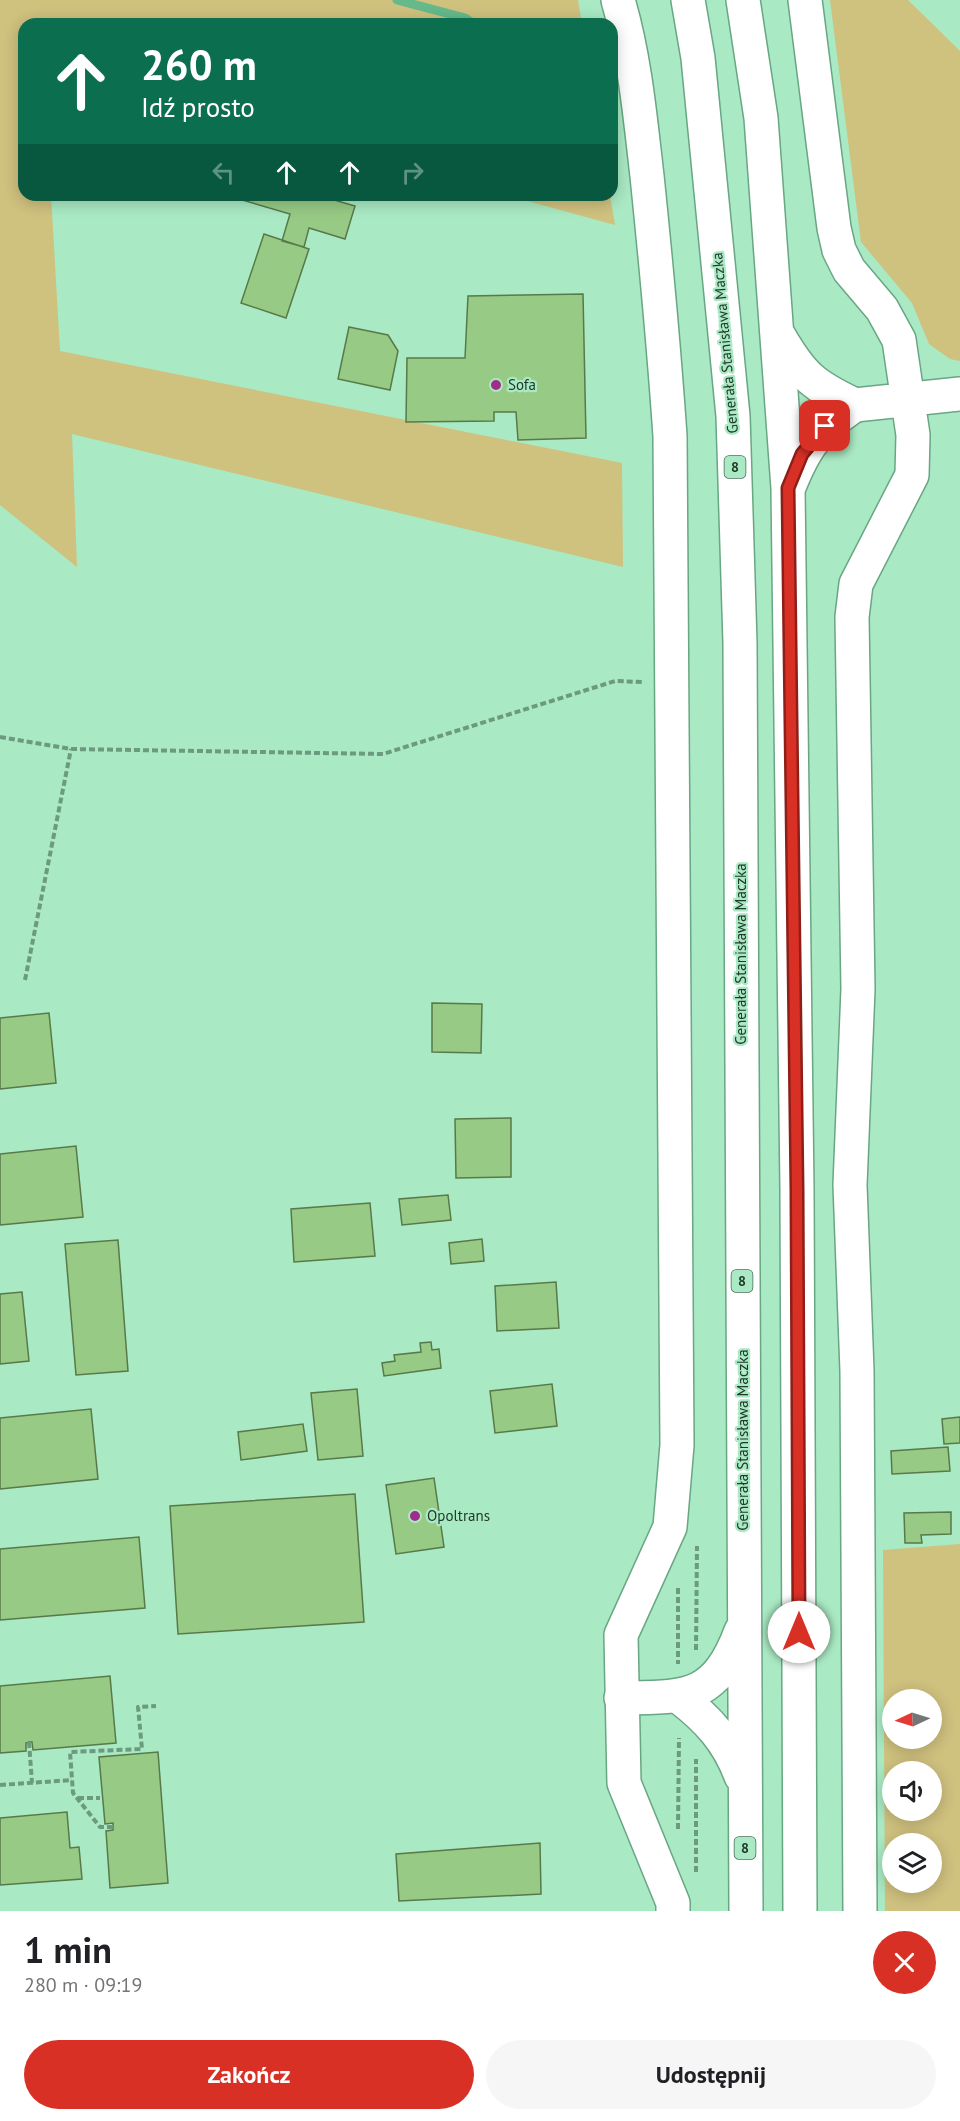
<!DOCTYPE html>
<html lang="pl">
<meta charset="utf-8">
<style>
body{margin:0;font-family:"PT Sans",sans-serif;background:#f6f6f6;color:#202124;height:100vh;display:flex;flex-direction:column;font-size:22px;white-space:nowrap}
*{box-sizing:border-box;margin:0}
p{font-size:20px;color:#757577}
.icon{flex:none;width:33px;height:33px;fill:none;stroke:currentColor;stroke-width:2;stroke-linecap:round;stroke-linejoin:round}
.map{position:relative;height:1911px;overflow:hidden}
.sheet{display:flex;flex-direction:column;background:#fff;flex:1}
.sheet>*{flex:none}
.guide{position:absolute;left:18px;top:18px;width:600px;height:183px;border-radius:18px;box-shadow:0 3px 15px #0003;background:#0b6e4f;color:#fff;overflow:hidden}
.needle{width:39px;rotate:266deg}
.buttons{position:absolute;left:882px;top:1689px;display:grid;gap:12px}
.buttons a{display:grid;place-items:center;width:60px;height:60px;border-radius:50%;background:#fff;box-shadow:0 3px 15px #0003;font-size:30px}
.pin{position:absolute;display:grid;place-items:center;width:51px;height:51px;color:#fff;margin:-26px;border-radius:12px;box-shadow:0 3px 9px #0006}
.me{position:absolute;width:66px;margin:-33px;rotate:0deg;stroke-linejoin:round;filter:drop-shadow(0 0 4px #0008)}
.turn{display:flex;align-items:center;gap:21px;height:126px;padding:0 24px;font-size:27px}
.turn .icon{width:78px;height:78px;stroke-width:2.5}
.turn b{display:block;font-size:42px;line-height:51px}
.lanes{display:flex;align-items:center;height:57px;padding:0 24px;background:#0003;justify-content:center;gap:30px;direction:ltr}
.lanes .off{opacity:.35}
.round{display:grid;place-items:center;flex:none;width:63px;height:63px;border-radius:32px;background:#f6f6f6}
.headline{display:flex;align-items:center;justify-content:space-between;height:102px;padding:0 24px}
h1{font-size:36px;font-weight:700;line-height:45px}
.button{display:flex;gap:12px;margin-top:auto;padding:12px 24px}
.button a{flex:1;height:69px;border-radius:36px;background:#d93025;color:#fff;font-size:24px;font-weight:700;line-height:69px;text-align:center}
.button a+a{background:#f6f6f6;color:#202124}
.map>svg:first-child{display:block}
.green{fill:#cfc17e;fill-rule:evenodd}
.lines{fill:none;stroke-linecap:round;stroke-linejoin:round}
.stream{stroke:#65b98b;stroke-width:9}
.building{fill:#97ca85;stroke:#577a4a;stroke-width:1.5}
.minor-casing{stroke:#69a683;stroke-width:36}
.highway-casing{stroke:#69a683;stroke-width:36}
.path{stroke:#6c9a7f;stroke-width:4;stroke-dasharray:6 3;stroke-linecap:butt}
.minor{stroke:#fff;stroke-width:33}
.highway{stroke:#fff;stroke-width:33}
.route-casing{stroke:#8d1f18;stroke-width:15}
.route{stroke:#d93025;stroke-width:10}
.poi-dot{fill:#a12d88;stroke:#a9e9c3;stroke-width:2}
.labels{text-anchor:middle;stroke-width:4.5;stroke-linejoin:round;paint-order:stroke}
.shield{fill:#a9e9c3;stroke:#496e59;stroke-width:1.5}
.shield-label{font-size:14px;font-weight:bold;fill:#20392b}
.street-label{font-size:15px;fill:#20392b;stroke:#a9e9c3}
.poi-label{font-size:15px;fill:#20392b;stroke:#a9e9c3;text-anchor:start}
</style>
<div class="map">
<svg width="960" height="1911" viewBox="0 0 960 1911">
<rect width="100%" height="100%" fill="#a9e9c3"/>
<path class="green" d="M0,0H578L582,24H24V195H51L60,351L622,463L623,567L72,434L77,567L0,505Z
M830,0H908L960,51V361L950,359L929,344L912,303L861,242Z
M505,195H610L615,225Z
M960,1544V1911H885L883,1550ZM892,1700H932V1738H892ZM892,1772H932V1810H892ZM892,1844H932V1882H892Z"/>
<g class="lines">
<path class="stream" d="M397,0L465,18L474,24"/>
</g>
<path class="building" d="M225,195H317L355,206L345,239L309,228L304,247L282,241L290,214Z
M264,234L309,249L286,318L241,303Z
M583,294L586,438L518,440L516,412H494V421L406,422L407,358H465L468,296Z
M349,327L388,335L398,351L390,390L338,379Z
M432,1003L482,1004L481,1053L432,1052Z
M49,1013L56,1083L0,1089V1018Z
M511,1118V1177L456,1178L455,1119Z
M76,1146L83,1217L0,1225V1154Z
M448,1195L451,1220L402,1225L399,1199Z
M370,1203L375,1256L294,1262L291,1209Z
M482,1239L484,1261L451,1264L449,1243Z
M118,1240L128,1371L76,1375L65,1244Z
M556,1282L559,1328L497,1331L495,1286Z
M22,1292L29,1361L0,1364V1294Z
M431,1342L432,1350L439,1349L441,1368L384,1376L382,1363L395,1361L394,1355L421,1352L420,1343Z
M552,1384L557,1426L495,1433L490,1391Z
M357,1389L363,1456L318,1460L311,1393Z
M91,1409L98,1479L0,1489V1418Z
M960,1417V1443L944,1444L942,1419Z
M303,1424L307,1451L241,1460L238,1432Z
M948,1447L950,1471L892,1474L891,1451Z
M434,1478L444,1547L396,1554L386,1485Z
M355,1494L364,1622L178,1634L170,1506Z
M951,1512V1534L921,1535L922,1543H905L904,1513Z
M139,1537L145,1608L0,1620V1549Z
M110,1676L116,1743L33,1750L32,1742H29L26,1743V1751L0,1753V1686Z
M158,1752L168,1883L110,1888L106,1831L113,1830V1823L105,1824L99,1757Z
M67,1812L70,1848L79,1847L82,1879L0,1885V1818Z
M540,1843L541,1894L399,1901L396,1854Z"/>
<g class="lines">
<defs>
<path id="minor" d="M618,0C635,58 640,116 647,176C656,263 664,349 670,436L677,1445L670,1527L621,1635L624,1783L673,1903V1911
M805,0L834,228L839,250L849,270L882,309L899,340L913,435L912,475L856,584L852,617L858,989L850,1185L857,1371L860,1911
M855,405L960,394"/>
<path id="highway" d="M688,0L698,58L733,416L740,643L746,1911
M743,0L761,118L788,488L797,1190L800,1911
M779,336C802,376 814,386 855,405
M789,487C806,444 817,431 855,405
M679,1697C708,1719 728,1741 741,1776
M621,1698C687,1697 715,1700 741,1631"/>
</defs>
<use href="#minor" class="minor-casing"/>
<use href="#highway" class="highway-casing"/>
<path class="path" d="M0,737L71,749L383,754L615,681L642,682
M25,980L71,749
M678,1588V1664
M696,1650L697,1546
M29,1742L32,1783
M0,1785L72,1780
M78,1798H100
M113,1827H100L73,1793L70,1752L142,1749L138,1707L156,1706
M678,1829L679,1738
M696,1872V1759"/>
<use href="#minor" class="minor"/>
<use href="#highway" class="highway"/>
</g>
<g class="lines">
<defs>
<path id="route" d="M799,1632L797,1190L788,488L802,454L825,426"/>
</defs>
<use href="#route" class="route-casing"/>
<use href="#route" class="route"/>
</g>
<g class="poi-dot">
<circle cx="496" cy="385" r="6"/>
<circle cx="415" cy="1516" r="6"/>
</g>
<g class="labels">
<g class="shield">
<rect x="724.5" y="456" width="21" height="22" rx="4.5"/>
<rect x="731.5" y="1270" width="21" height="22" rx="4.5"/>
<rect x="734.5" y="1837" width="21" height="22" rx="4.5"/>
</g>
<g class="shield-label">
<text x="735" y="472">8</text>
<text x="742" y="1286">8</text>
<text x="745" y="1853">8</text>
</g>
<g class="street-label">
<text transform="translate(725 343) rotate(-95)" y="5">Generała Stanisława Maczka</text>
<text transform="translate(741 954) rotate(-90)" y="5">Generała Stanisława Maczka</text>
<text transform="translate(743 1440) rotate(-90)" y="5">Generała Stanisława Maczka</text>
</g>
<g class="poi-label">
<text x="508" y="390">Sofa</text>
<text x="427" y="1521">Opoltrans</text>
</g>
</g>
</svg>
<div class="buttons">
<a><svg class="needle" viewBox="-14 -14 28 28"><path d="M0-13l5 13h-10z" fill="#e53935"/><path d="M0 13l5-13h-10z" fill="#757577"/></svg></a>
<a><svg class="icon" aria-label="sound" viewBox="0 0 24 24"><path d="M4 9h4l5-4v14l-5-4H4zM17 9q2 3 0 6"/></svg></a>
<a><svg class="icon" aria-label="layers" viewBox="0 0 24 24"><path d="M12 4l9 5-9 5-9-5zM3 14l9 5 9-5"/></svg></a>
</div>
<div class="pin" style="left:825px;top:426px;background:#d93025"><svg class="icon" aria-label="arrive" viewBox="0 0 24 24"><path d="M6 21V4h12l-3 4 3 4H6"/></svg></div>
<svg class="me" style="left:799px;top:1632px" viewBox="-20 -20 40 40"><circle r="19" fill="#fff"/><path d="M0-13L10 11 0 6-10 11z" fill="#d93025"/></svg>
<div class="guide">
<div class="turn"><svg class="icon" aria-label="ahead" viewBox="0 0 24 24"><path d="M12 20V5M6 11l6-6 6 6"/></svg><div><b>260 m</b>Idź prosto</div></div>
<div class="lanes"><svg class="icon off" aria-label="left" viewBox="0 0 24 24"><path d="M17 20v-9H6M10 6l-5 5 5 5"/></svg><svg class="icon" aria-label="ahead" viewBox="0 0 24 24"><path d="M12 20V5M6 11l6-6 6 6"/></svg><svg class="icon" aria-label="ahead" viewBox="0 0 24 24"><path d="M12 20V5M6 11l6-6 6 6"/></svg><svg class="icon off" aria-label="right" viewBox="0 0 24 24"><path d="M7 20v-9h11M14 6l5 5-5 5"/></svg></div>
</div>
</div>
<section class="sheet">
<div class="headline"><div><h1>1 min</h1><p>280 m · 09:19</p></div><a class="round" style="background:#d93025;color:#fff"><svg class="icon" aria-label="close" viewBox="0 0 24 24"><path d="M6 6l12 12M18 6L6 18"/></svg></a></div>
<div class="button"><a>Zakończ</a><a>Udostępnij</a></div>
</section>
